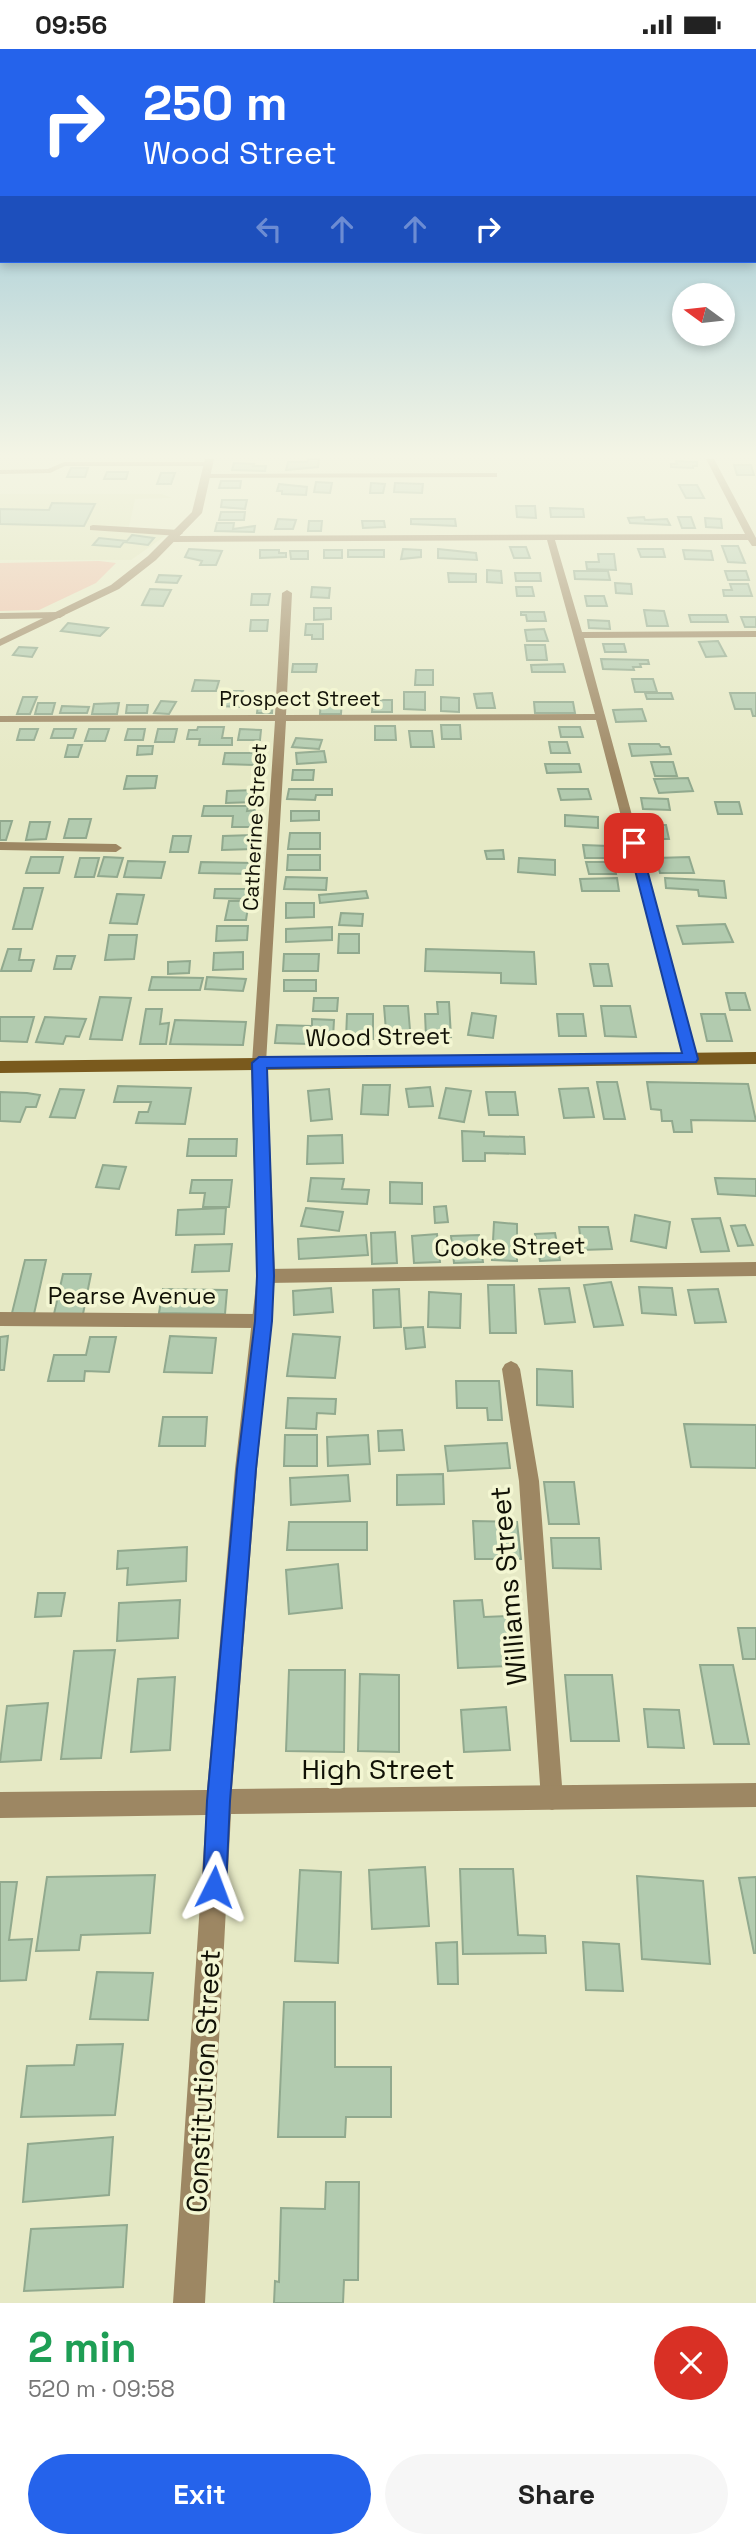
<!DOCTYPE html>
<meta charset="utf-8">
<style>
body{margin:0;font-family:"Space Grotesk",sans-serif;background:#f6f6f6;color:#222;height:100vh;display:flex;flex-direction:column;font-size:26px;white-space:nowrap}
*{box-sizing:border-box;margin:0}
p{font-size:23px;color:#767676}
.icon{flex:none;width:38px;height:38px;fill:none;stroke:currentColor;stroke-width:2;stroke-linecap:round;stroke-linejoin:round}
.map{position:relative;height:2254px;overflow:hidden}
.sheet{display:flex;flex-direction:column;background:#fff;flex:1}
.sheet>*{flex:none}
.hud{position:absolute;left:0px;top:0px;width:756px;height:214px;box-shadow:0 4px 10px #0003;background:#2563eb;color:#fff;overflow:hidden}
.needle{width:46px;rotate:285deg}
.tools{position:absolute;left:672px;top:234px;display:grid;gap:14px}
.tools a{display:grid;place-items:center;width:63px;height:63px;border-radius:50%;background:#fff;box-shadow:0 4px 10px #0003;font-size:35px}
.pin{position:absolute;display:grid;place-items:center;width:60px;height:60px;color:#fff;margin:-30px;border-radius:14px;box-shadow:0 4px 10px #0006}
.me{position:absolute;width:77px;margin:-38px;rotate:3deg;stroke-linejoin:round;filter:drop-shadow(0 0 5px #0008)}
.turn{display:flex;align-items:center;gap:24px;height:147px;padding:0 28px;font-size:32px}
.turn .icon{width:91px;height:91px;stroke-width:2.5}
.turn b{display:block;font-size:49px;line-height:60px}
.lanes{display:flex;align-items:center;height:66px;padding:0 28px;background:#0003;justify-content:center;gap:35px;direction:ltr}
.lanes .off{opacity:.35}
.round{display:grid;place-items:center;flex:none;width:74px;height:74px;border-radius:37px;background:#f6f6f6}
.headline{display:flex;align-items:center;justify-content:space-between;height:119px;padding:0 28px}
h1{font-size:42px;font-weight:800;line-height:52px;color:#1e9e55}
.cta{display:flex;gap:14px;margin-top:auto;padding:14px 28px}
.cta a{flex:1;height:80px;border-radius:42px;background:#2563eb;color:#fff;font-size:28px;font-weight:800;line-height:80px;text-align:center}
.cta a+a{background:#f6f6f6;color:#222}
.status{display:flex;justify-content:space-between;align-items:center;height:49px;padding:0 35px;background:#fff;direction:ltr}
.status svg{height:19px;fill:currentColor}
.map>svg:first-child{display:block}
.built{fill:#dee2b6}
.green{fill:#eebfa7}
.building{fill:#b2cbaf;stroke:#91a98e;stroke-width:2}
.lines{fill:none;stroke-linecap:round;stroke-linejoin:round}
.minor{fill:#9d8763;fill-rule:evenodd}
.tertiary{fill:#9d8763;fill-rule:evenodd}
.secondary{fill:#7a5a1d;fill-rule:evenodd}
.route{fill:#2563eb;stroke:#184099;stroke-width:2}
.labels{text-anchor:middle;stroke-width:7;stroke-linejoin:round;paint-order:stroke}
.far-street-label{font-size:21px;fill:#111106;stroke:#f3f6d2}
.street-label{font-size:24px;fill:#111106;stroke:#f3f6d2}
.near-street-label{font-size:28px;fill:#111106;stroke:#f3f6d2}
</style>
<div class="status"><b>09:56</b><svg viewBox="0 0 49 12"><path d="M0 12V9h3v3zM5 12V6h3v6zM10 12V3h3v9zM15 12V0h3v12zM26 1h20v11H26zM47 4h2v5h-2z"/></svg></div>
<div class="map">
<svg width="756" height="2254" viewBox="0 0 756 2254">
<rect width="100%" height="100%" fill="#e6e9c5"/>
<path class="built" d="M0,445H162L172,449L135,450L129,478L172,482L131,511H0Z"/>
<path class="green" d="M99,512L116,514L96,534L39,561L0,562V514Z"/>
<path class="building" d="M308,410H319L318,418L286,421L288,413H307Z
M676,412L697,413V417H693V419L671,418V415H677Z
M234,414L254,415L253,417H266L265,422L232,421Z
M734,416H751L754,426H737Z
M71,419H88L85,428H67Z
M107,423H128L126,430H104Z
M161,424H175L171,435H157Z
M221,432H241L240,439H219Z
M316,433L332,434L330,444L314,443Z
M371,434L385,435L383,444H370Z
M395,434L423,435L422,444L394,443Z
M279,435L307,438L306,446L282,445V442H277Z
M679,436H697L704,449H686Z
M222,451H247L245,460L221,458Z
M52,454L95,455L84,477L0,475V460L49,461Z
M516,457H535L536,469L517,468Z
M550,459L583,460L584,468H551Z
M221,463H245L244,471H219Z
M644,468L645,471L667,470L670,476L630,474L628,469Z
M678,468H691L695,479H682Z
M705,469L721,470L722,479L706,478Z
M278,470L296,471L293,480H275Z
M411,470H455L456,477L411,475Z
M309,472H322L321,482H308Z
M362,472H384L385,478L363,479Z
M217,474H234L233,480L255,477L254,483L215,482Z
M132,486L154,489L148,496L124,493L120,498L93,496L99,489L127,492Z
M722,497H738L745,514L728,513Z
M510,498H526L530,509H514Z
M189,500L222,502L216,516H200L202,512L185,508Z
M403,500L421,501V508L401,510Z
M438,500L476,504L477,511L438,509Z
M638,500H663L665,508H641Z
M260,501H279V504H286V508L260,509Z
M324,501H342V509H324Z
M348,501H384V508H348Z
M683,501L711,502L713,511L685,510Z
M290,502H308V510H291Z
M598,505H614L616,521L587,520L586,513H599Z
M487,521L501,522L502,534L487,533Z
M574,522H608L610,531L575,530Z
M725,522H746L749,531H728Z
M448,524L476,525V533H449Z
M515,524H540L541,532H516Z
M159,526L181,527L177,534L156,533Z
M615,534L631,535L632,545L616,544Z
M730,535H748L752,547H724L723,541H732Z
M312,538L330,539L329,549L311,548Z
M516,538H532L534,547H517Z
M150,540L171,541L163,557L142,556Z
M252,545H270L268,556H251Z
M585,547H604L607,557H587Z
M314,559H331V570L314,571Z
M644,561L664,562L668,577H647Z
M521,563H544L546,572H527L526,566H521Z
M689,566H726L728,573H691Z
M741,568H756V578H745Z
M251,571H268L267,582H250Z
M588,571L609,572L610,580L589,579Z
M68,574L108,579L100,587L61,582Z
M306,575H323V590H312V586H305Z
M544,580L548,592H527L525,581Z
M718,592L726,607L706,608L699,593Z
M603,595H624L626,603H605Z
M525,596H545L547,611H527Z
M19,598L37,599L32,608L13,606Z
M601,610L648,611L649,615H640L641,618H633L634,621L603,620Z
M293,615H317L316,623H292Z
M563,615L565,623H532L531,616Z
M416,621H433V636H415Z
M632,630H653L657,643H635Z
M195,631L219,632L216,642H192Z
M225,642H243L239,658L221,657Z
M404,643H425V661L404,660Z
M492,644L495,659H477L474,645Z
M645,644H671L673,650H647Z
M730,644H756V667H753L751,660H735Z
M259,647H273L272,664H257Z
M23,648H37L30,665H17Z
M441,648L459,649V663L441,662Z
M321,650H342L341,665H320Z
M373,651H392V663H372Z
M161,652L176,653L169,665L154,664Z
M534,653H573L575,664H535Z
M38,654H55L52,665H35Z
M119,654L117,665H92L94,655Z
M127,656H148L147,664H126Z
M62,657L89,658L87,664H60Z
M642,660L646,672L616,673L613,661Z
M441,676H460L461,690H442Z
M375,677H395L396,691H375Z
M198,678H224L222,689H232V696H199L200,690H187L189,681H197Z
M559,678H580L583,688H561Z
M20,680H38L34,691H17Z
M54,680H76L73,689H51Z
M89,680H109L105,692H85Z
M128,680H145L143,691H125Z
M158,680H177L174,693H155Z
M240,680L261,681L260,691H238Z
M409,682H432L434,698H411Z
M296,689L322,691L319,700L292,698Z
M549,693H567L570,704H551Z
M629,695H659L661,698H669L671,705L632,707Z
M68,696H82L78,708H65Z
M138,697H153L152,705L137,706Z
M324,702L326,713L297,715L296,704Z
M225,704H256L254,716L223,715Z
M651,713H673L677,727H655Z
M545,715H579L581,723L547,724Z
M293,721H314L313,731H292Z
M127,727H157L155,739L124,740Z
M688,729L693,742L659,744L654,730Z
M289,740H332V746H316L315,751L287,750Z
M558,740H588L591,750L561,751Z
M255,741V753L226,754L227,742Z
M641,749L668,750L670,761L643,760Z
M715,753H739L742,765H718Z
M204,757H248L247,762L255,761L252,778H232L233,767H202Z
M291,762H319V771L291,772Z
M565,766L598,768V779L565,777Z
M69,770H91L86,789H64Z
M0,772H12L6,791H0Z
M30,773H50L46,790L26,791Z
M647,776H666L669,790H650Z
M290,784H320V800H288Z
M253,786V800L222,801L223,787Z
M173,787H191L188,803H170Z
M583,796L609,797L611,809H585Z
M503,801L504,810H487L485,802Z
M288,806H320V821H287Z
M31,808H63L59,824H26Z
M104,808L123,809L117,828L98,827Z
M689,808L694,824H660L656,809Z
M80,809H99L94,828H75Z
M519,809L555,811V826L518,823Z
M128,812L165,813L161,829L124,828Z
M201,813L254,814L253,825L199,824Z
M586,813H614L616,825H589Z
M286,828L327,829L326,841L284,840Z
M617,829L619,842H582L580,830Z
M665,829L724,832L726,849L699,847L698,841L666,839Z
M24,839H43L32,880H13Z
M215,840H247L246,850L214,849Z
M366,842L368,849L320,854L319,846Z
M117,845L144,846L137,875L110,874Z
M229,852H249L246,871H225Z
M286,854H314V868L286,869Z
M341,864L363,865L362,877L339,876Z
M725,875L733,893L683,895L677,877Z
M217,877H248L247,891L216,892Z
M332,878V891L286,893V880Z
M339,885H359V904H338Z
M109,886H137L134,910L105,911Z
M8,900H21L19,911H34L31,922H1Z
M426,900L534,903L536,935L501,934V924L425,922Z
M243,903V920L213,921L214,904Z
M284,905H319L318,922H283Z
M57,907H75L71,920H54Z
M190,912L189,924L168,925V913Z
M590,915H608L612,937H594Z
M152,928L203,929L200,941H149Z
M207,928L246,930L243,942L205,940Z
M284,931H316V942H284Z
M726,944H745L750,961H730Z
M100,948L131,949L122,991L90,990Z
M314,949H338L337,962H313Z
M437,953H449L451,988H426L425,965H438Z
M384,957H408L410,981L386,982Z
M601,957H630L636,988L605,987Z
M146,960H162L160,975L169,974L166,995H140Z
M472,964L496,967L493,989L468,986Z
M347,965H373V990H346Z
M557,965H583L586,987H559Z
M701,965H725L732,992H707Z
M0,968H34L27,993L0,992Z
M45,968L86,970L79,988L66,987L63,995L36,993Z
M312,970L334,971L333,989H309V995L275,994L277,976L312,977Z
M175,971L246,973L243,996L170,995Z
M597,1033H617L625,1070H604Z
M647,1033L748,1035L756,1072L691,1071L692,1083H674L672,1072H662L661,1061L651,1060Z
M363,1036H390L388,1066L361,1065Z
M118,1037L191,1039L185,1075L136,1074L139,1063H148L151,1053H114Z
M430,1038L433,1057L409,1058L406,1040Z
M446,1039L471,1042L464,1073L439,1069Z
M588,1039L594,1068L564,1069L559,1040Z
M60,1040L84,1041L75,1069L50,1068Z
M329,1040L332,1070L311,1072L308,1042Z
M0,1043L27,1044L40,1046L36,1058H26L20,1073L0,1072Z
M486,1043H515L518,1066H489Z
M462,1082L484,1083V1087L524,1088L525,1105L485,1104V1112H463Z
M342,1086L343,1114L307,1115L308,1087Z
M189,1090H237L236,1107H187Z
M103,1116L126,1118L119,1140L96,1138Z
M311,1129L344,1130L342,1140L369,1141L367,1155L308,1152Z
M715,1129L756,1130V1147L718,1145Z
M192,1131H232L229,1158H203L205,1144H190Z
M390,1133L422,1134V1155L390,1154Z
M446,1157L448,1173L435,1174L434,1158Z
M226,1159L224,1185L176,1186L178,1161Z
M306,1159L343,1163L339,1182L301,1177Z
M635,1166L670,1173L666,1199L631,1192Z
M720,1169L729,1202L701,1203L692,1170Z
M494,1173L517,1175V1212L492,1211Z
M745,1176L753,1196L738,1197L731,1177Z
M579,1178H608L612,1200L582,1201Z
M395,1183L397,1214L372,1215L371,1184Z
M555,1184L560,1211L540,1212L535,1185Z
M437,1185L440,1213L414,1214L412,1187Z
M366,1186L368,1206L299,1210L298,1190Z
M479,1186L483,1213L454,1214L451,1187Z
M232,1195L229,1222L192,1223L195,1196Z
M25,1211H46L34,1265L12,1264Z
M63,1225H91L83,1265H54Z
M611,1233L623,1276L594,1278L584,1236Z
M488,1236H514L516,1284H490Z
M639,1238L672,1239L676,1266L642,1264Z
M331,1239L333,1263L294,1266L293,1242Z
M569,1239L575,1273L545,1275L539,1240Z
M163,1240L227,1241L225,1265L159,1264Z
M399,1240L401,1278L374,1279L373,1241Z
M718,1240L726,1273L695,1274L688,1241Z
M429,1243L461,1245L460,1279L428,1278Z
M423,1278L425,1298L406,1300L404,1279Z
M293,1285L340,1288L335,1329L287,1327Z
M8,1287L4,1321H0V1288Z
M170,1287L216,1289L212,1324L164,1323Z
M90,1288H116L109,1323L85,1322L84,1332H48L54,1306H86Z
M537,1320L572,1322L573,1358L537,1356Z
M456,1332H499L502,1371H488L487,1359H457Z
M288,1349L336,1350L335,1365L317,1364L316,1380L286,1379Z
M163,1368H207L205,1397H159Z
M684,1375L756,1376V1419L691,1418Z
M402,1381L404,1401L379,1402L378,1382Z
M285,1386H317V1417H284Z
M368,1386L370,1415L328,1417L327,1388Z
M507,1394L510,1419L448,1422L445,1397Z
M443,1425L444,1455L397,1456V1426Z
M348,1426L350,1452L291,1456L290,1429Z
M544,1433H574L579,1475H549Z
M473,1472L517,1473L521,1510H475Z
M289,1473H367V1501H287Z
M551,1489H599L601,1520L553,1519Z
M187,1498L186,1532L127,1536L128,1519L117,1520L118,1502Z
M338,1515L342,1559L289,1565L286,1521Z
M38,1544H65L61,1567L35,1568Z
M180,1551L178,1589L117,1592L119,1554Z
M482,1551L484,1568L508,1567L513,1617L458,1619L454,1552Z
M738,1579H756V1610H743Z
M115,1601L101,1709L61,1710L74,1602Z
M700,1616H733L749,1695H714Z
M289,1621H345L344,1703L286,1702Z
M360,1625L399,1626V1703L358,1702Z
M565,1626H612L619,1692H571Z
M175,1628L170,1701L131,1703L138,1630Z
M48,1654L41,1711L0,1713L7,1657Z
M506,1658L510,1701L464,1703L461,1661Z
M644,1660L679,1661L684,1699L648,1698Z
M425,1818L429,1877L372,1880L369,1821Z
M460,1820H513L518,1886L545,1887L546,1904L463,1905Z
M300,1821L341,1823L338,1914L295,1912Z
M155,1826L150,1884L81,1886L79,1901L36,1902L47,1828Z
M637,1827L703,1832L710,1915L642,1910Z
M756,1828V1904H754L739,1829Z
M0,1833H17L9,1891L32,1890L26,1931L0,1932Z
M457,1893L458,1935H438L436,1894Z
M583,1893L619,1895L623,1942L586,1941Z
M97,1923L153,1924L148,1971L90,1970Z
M284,1953H335V2018H391V2068H346L345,2088H278Z
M123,1995L115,2066L21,2068L27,2017L74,2016L77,1996Z
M113,2088L109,2146L23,2153L28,2095Z
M326,2133H359L358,2231H344L343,2254H274L275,2232L279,2233L281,2159L325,2160Z
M127,2176L123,2238L24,2242L31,2180Z"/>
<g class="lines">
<path class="minor" d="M706,410H714L756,489V497H752L748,491H555L582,583L756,582V588L584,589L698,1010L696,1014L691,1015L684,1010L596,671L286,672L266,1014L264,1018H254L252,1014L275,672L0,673V667L275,666L282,544L287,541L292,544L286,666L595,665L547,491L173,493L169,490L173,487L745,485Z
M64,413H209L213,415L209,417H65L50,424L0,425V421L48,420Z
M494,424H497V428L206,429L202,427L206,425Z
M93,476L179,481L183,484L179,487L90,481V477Z
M0,564L60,563L65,566L60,569L0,570Z
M0,793L116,795L122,799L116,803L0,801Z
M756,1213V1227L266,1234L260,1232L258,1227L260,1222L266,1220Z
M0,1263L263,1265L269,1267L272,1272L269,1277L263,1279L0,1277Z
M511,1312L517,1315L520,1320L539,1432L563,1750L560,1758L552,1761L544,1758L541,1750L519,1432L502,1320L505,1315Z"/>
<path class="tertiary" d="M205,410H214L202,464L156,511L119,540L0,597V590L111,536L148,507L192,463Z
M259,1008L267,1014L275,1227L257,1420L232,1740L756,1734V1758L231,1765L205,2254H173L206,1766L0,1769V1743L207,1741L235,1420L257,1227L251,1014Z"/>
<path class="secondary" d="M756,1003V1015L0,1024V1012Z"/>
</g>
<linearGradient id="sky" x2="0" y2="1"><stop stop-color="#80b9d1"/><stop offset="0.56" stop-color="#f4f5e5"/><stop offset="1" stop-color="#f4f5e5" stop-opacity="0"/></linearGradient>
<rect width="756" height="726" fill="url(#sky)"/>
<path class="route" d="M634,790L640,794L698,1010L696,1013L267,1019L274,1227L272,1272L256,1420L230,1752L226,1838L223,1846L214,1850L206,1846L203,1838L207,1752L237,1420L255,1272L257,1227L252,1014L259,1008L682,1004L628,794Z"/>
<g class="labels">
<g class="far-street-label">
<text x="300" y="657">Prospect Street</text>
<text transform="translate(255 778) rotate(-87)" y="7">Catherine Street</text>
</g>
<g class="street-label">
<text transform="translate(378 988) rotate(-1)" y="8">Wood Street</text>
<text transform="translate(510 1198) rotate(-1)" y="8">Cooke Street</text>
<text x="132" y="1255">Pearse Avenue</text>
</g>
<g class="near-street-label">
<text transform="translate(508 1537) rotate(-95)" y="10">Williams Street</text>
<text x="378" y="1730">High Street</text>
<text transform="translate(203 2032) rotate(-87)" y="10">Constitution Street</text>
</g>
</g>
</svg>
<div class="tools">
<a><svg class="needle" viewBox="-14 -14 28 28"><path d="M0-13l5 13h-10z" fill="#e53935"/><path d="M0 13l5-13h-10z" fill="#767676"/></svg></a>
</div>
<div class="pin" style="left:634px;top:794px;background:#d93025"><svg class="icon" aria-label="arrive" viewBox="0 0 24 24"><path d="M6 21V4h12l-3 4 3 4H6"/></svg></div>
<svg class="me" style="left:214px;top:1838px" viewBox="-20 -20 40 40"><path d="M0-17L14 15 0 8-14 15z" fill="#2563eb" stroke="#fff" stroke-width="4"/></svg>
<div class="hud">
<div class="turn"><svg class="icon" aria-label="right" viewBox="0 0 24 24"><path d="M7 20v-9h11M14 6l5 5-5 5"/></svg><div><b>250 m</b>Wood Street</div></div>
<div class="lanes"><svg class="icon off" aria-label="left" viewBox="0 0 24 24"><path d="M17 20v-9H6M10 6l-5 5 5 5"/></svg><svg class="icon off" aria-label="ahead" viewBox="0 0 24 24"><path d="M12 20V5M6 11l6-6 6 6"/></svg><svg class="icon off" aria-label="ahead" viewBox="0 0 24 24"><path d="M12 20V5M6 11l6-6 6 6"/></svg><svg class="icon" aria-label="right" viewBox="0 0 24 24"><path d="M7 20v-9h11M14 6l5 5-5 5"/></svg></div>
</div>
</div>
<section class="sheet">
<div class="headline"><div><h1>2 min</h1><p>520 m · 09:58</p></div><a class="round" style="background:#d93025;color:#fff"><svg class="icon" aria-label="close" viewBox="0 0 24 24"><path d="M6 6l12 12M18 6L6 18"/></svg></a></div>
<div class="cta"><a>Exit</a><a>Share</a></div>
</section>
